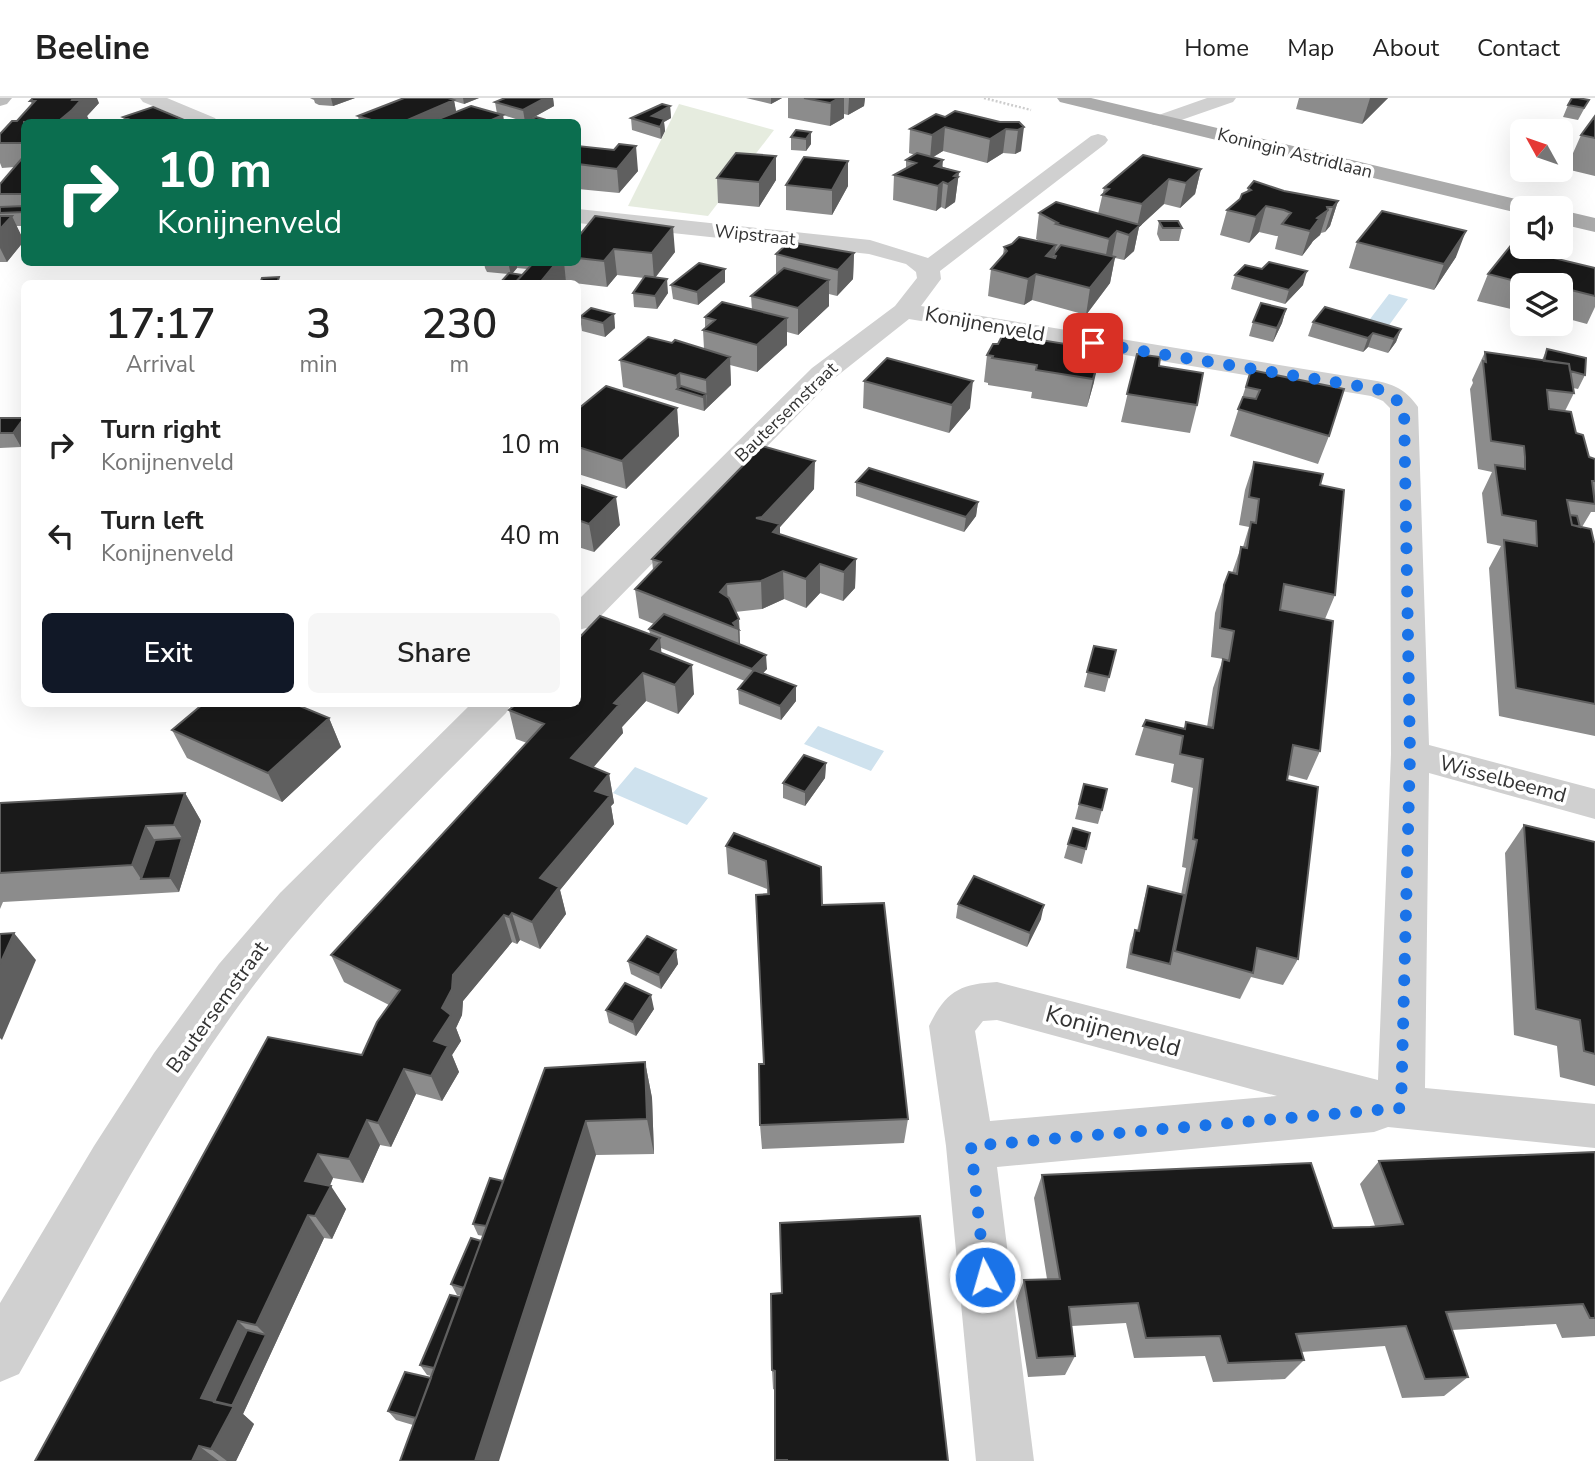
<!DOCTYPE html>
<style>
body{margin:0;font-family:"Nunito Sans",sans-serif;background:#f6f6f6;color:#222;height:100vh;display:flex;flex-direction:column;font-size:26px;white-space:nowrap}
*{box-sizing:border-box;margin:0}
p{font-size:23px;color:#767676}
.icon{flex:none;width:38px;height:38px;fill:none;stroke:currentColor;stroke-width:2;stroke-linecap:round;stroke-linejoin:round}
.map{position:relative;flex:1;overflow:hidden}
.drawer{position:absolute;left:21px;top:182px;width:560px;height:427px;display:flex;flex-direction:column;background:#fff;border-radius:10px;box-shadow:0 7px 28px #0002}
.drawer>*{flex:none}
.top-card{position:absolute;left:21px;top:21px;width:560px;height:147px;border-radius:10px;box-shadow:0 7px 28px #0002;background:#0b6e4f;color:#fff;overflow:hidden}
.needle{width:46px;rotate:310deg}
.controls{position:absolute;left:1510px;top:21px;display:grid;gap:14px}
.controls a{display:grid;place-items:center;width:63px;height:63px;border-radius:10px;background:#fff;box-shadow:0 7px 28px #0002;font-size:35px}
.pin{position:absolute;display:grid;place-items:center;width:60px;height:60px;color:#fff;margin:-30px;border-radius:14px;box-shadow:0 4px 10px #0006}
.me{position:absolute;width:77px;margin:-38px;rotate:354deg;stroke-linejoin:round;filter:drop-shadow(0 0 5px #0008)}
.turn{display:flex;align-items:center;gap:24px;height:147px;padding:0 21px;font-size:32px}
.turn .icon{width:91px;height:91px;stroke-width:2.5}
.turn b{display:block;font-size:49px;line-height:60px}
.eta{display:flex;justify-content:space-evenly;align-items:center;height:119px;text-align:center}
.eta b{font-size:42px;font-weight:600;line-height:49px}
.action{display:flex;gap:14px;margin-top:auto;padding:14px 21px}
.action a{flex:1;height:80px;border-radius:10px;background:#111827;color:#fff;font-size:28px;font-weight:600;line-height:80px;text-align:center}
.action a+a{background:#f6f6f6;color:#222}
ul{padding:0;list-style:none}
li{display:flex;align-items:center;gap:21px;height:91px;padding:0 21px}
li div{flex:1}
li b{display:block;font-size:26px}
li em{font-style:normal}
header{display:flex;align-items:center;gap:42px;box-sizing:border-box;height:98px;padding:0 35px;background:#fff;border-bottom:2px solid #e0e0e0}
header strong{font-size:33px}
nav{display:flex;gap:38px;margin-inline-start:auto;font-size:24px}
.map>svg:first-child{display:block}
.green{fill:#e6ecdf}
.water{fill:#cfe2ee}
.lines{fill:none;stroke-linecap:round;stroke-linejoin:round}
.path{stroke:#cdcdcd;stroke-width:2.5;stroke-dasharray:2 2;stroke-linecap:butt}
.street{fill:#d0d0d0;fill-rule:evenodd}
.secondary{fill:#bdbdbd;fill-rule:evenodd}
.primary{fill:#ababab;fill-rule:evenodd}
.wall{fill:#8c8c8c;fill-rule:evenodd}
.shaded-wall{fill:#5f5f5f}
.building{fill:#1a1a1a;stroke:#5f5f5f;stroke-width:2}
.route{stroke:#1a73e8;stroke-width:12;stroke-dasharray:0 21.6}
.labels{text-anchor:middle;stroke-width:7;stroke-linejoin:round;paint-order:stroke}
.far-street-label{font-size:18px;fill:#333;stroke:#fff}
.street-label{font-size:21px;fill:#333;stroke:#fff}
.near-street-label{font-size:24px;fill:#333;stroke:#fff}
</style>
<header>
<strong>Beeline</strong>
<nav><a>Home</a><a>Map</a><a>About</a><a>Contact</a></nav>
</header>
<div class="map">
<svg width="1595" height="1363" viewBox="0 0 1595 1363">
<rect width="100%" height="100%" fill="#fff"/>
<path class="green" d="M679,6L774,32L708,118L628,108Z"/>
<path class="water" d="M1389,196L1408,201L1387,230L1367,225Z
M818,628L884,653L871,673L804,646Z
M635,669L708,700L687,727L613,695Z"/>
<g class="lines">
<path class="path" d="M984,0L1031,12"/>
<path class="street" d="M140,0H167L215,20L218,24H192L143,4Z
M1207,0H1236L1233,4L1167,27H1153L1150,23L1153,19Z
M1098,36L1105,38L1108,42L1105,46L940,173L941,181L921,208L1377,283C1396,287 1407,293 1418,309L1429,647L1595,691V721L1429,675L1425,990L1595,1006V1050L1388,1029L1374,1034L997,1069L1034,1363H976L946,1048L929,928C946,893 960,886 997,884L1378,982L1391,656L1390,310L1383,303L1371,298L909,221L832,282L590,529L578,532V502L812,270L895,208L917,180L916,174L906,166L869,156L578,125V111L870,142L928,160L1091,38ZM997,922L1277,998L990,1023L975,933L983,923Z
M471,606H511L506,615C418,704 327,791 251,891C161,1011 93,1146 19,1276L0,1284V1205L94,1048L154,955L219,866L280,795Z"/>
<path class="secondary" d="M0,0H12L7,6L0,8Z"/>
<path class="primary" d="M1057,0H1091L1524,103L1532,105L1535,110H1522V116L1060,4Z
M1561,112L1595,120V134L1561,126Z"/>
</g>
<path class="wall" d="M310,0H355L333,8L319,7L315,5L314,2Z
M404,0H479L464,6L454,3L456,14L497,16L495,4L505,0H553L554,8L525,24L503,17L504,24H359L358,18Z
M746,0H782L771,6Z
M788,0H865L864,8L848,17L844,16V20L830,28L788,20Z
M1299,0H1388L1362,26L1296,11Z
M1589,2L1578,22L1563,19L1568,7Z
M30,3L99,5L87,18L90,24H24V128H16L24,143L7,164H0V86L15,69L2,70L0,65V36L17,23L32,6Z
M670,8L671,20L664,24L665,33L661,41L632,32L631,20Z
M1595,18V78L1566,71L1581,37Z
M123,19L189,24H125Z
M945,19L1000,24H1019L1021,53L1015,56L1003,55L987,65L943,53L933,59L943,69L959,74L955,104L945,111L941,109L936,113L893,102L894,77L906,70V62L915,57L909,55L910,31Z
M796,32L811,46L806,53L791,52V39Z
M578,48L638,73L619,95L578,91Z
M776,58V82L759,109L718,105L717,80Z
M1201,71L1195,96L1180,110L1164,106L1139,129L1134,153L1124,162L1115,160L1110,185L1086,217L1032,202L1024,207L988,198L991,171L1003,157L1004,149L1041,144L1036,141L1039,115L1098,116L1104,90Z
M786,87L848,88L832,117L786,112Z
M1248,90L1284,93L1338,103L1330,128L1325,134L1321,135L1320,137L1313,143L1311,146L1302,158L1275,151L1278,138H1276L1259,134L1249,145L1220,137L1227,112L1240,101L1247,94Z
M1159,123L1182,130L1179,143H1160L1157,136Z
M578,139L675,154L655,180L668,195L657,211L634,209L633,195L644,180L617,177L607,189L566,184L565,186H499L508,176L487,174L485,170L484,164H578ZM517,170L527,171L522,177L512,176Z
M1357,144L1456,159L1434,192L1349,170Z
M1548,154L1546,158L1595,170V209L1587,226L1561,219V187H1522V205L1515,203L1511,211L1477,203L1488,176Z
M854,155L853,181L837,198L829,196V208L798,237L787,234V247L757,274L730,267L731,287L704,313L623,289L620,262L672,245L704,251L703,232L705,230V219L752,212L751,198L776,177V156Z
M725,171V184L698,207L673,201L671,187Z
M1262,171L1303,187L1285,206L1231,191L1235,177Z
M1286,211L1282,225L1273,244L1249,238L1253,224Z
M614,216L615,230L605,239L582,233L580,219Z
M1313,224L1401,231L1396,244L1388,255L1368,249L1363,254L1308,238Z
M1547,251L1585,277L1578,291L1573,290L1574,295L1565,313L1589,359L1595,361V414H1591L1582,429L1595,445V638L1499,618L1489,470L1501,448L1487,445L1482,395L1492,374L1478,371L1470,291L1473,285L1472,282L1485,254L1542,262Z
M1077,253L1094,284L1087,309L1031,300L1032,294L988,287V285L984,284L987,257Z
M1137,256L1159,268L1197,307L1190,335L1121,324Z
M1251,272L1329,338L1318,366L1230,338Z
M864,283L970,310L949,335L863,310Z
M677,310L679,338L626,391L578,376V311Z
M0,320H24V344L21,349L0,350Z
M1254,364L1320,387L1335,497L1325,521L1320,653L1307,682L1288,677L1287,682L1298,861L1283,887L1251,879L1240,901L1126,870L1130,846L1135,832L1137,833L1144,802L1148,788L1181,797L1186,770L1182,769L1193,690L1171,684L1174,666L1135,657L1146,622L1184,631L1186,624L1207,629L1213,590L1223,561L1211,559L1215,515L1224,487L1232,475L1241,449H1243L1249,429L1239,427L1245,392Z
M856,384L978,404L976,418L964,434L856,398Z
M578,386L620,427L594,454L578,449Z
M814,391L780,429V437L856,461L855,490L843,503L820,495L806,510L784,501L762,511L735,514L739,521L740,546L767,571L763,575L796,603L781,622L739,606L738,591L745,583L661,550V555L694,596L678,616L646,603L622,629L623,635L593,670L609,676L614,705L611,708L614,726L560,792L566,816L540,851L520,842L517,846L512,844L463,903L462,917L456,930L461,943L452,957L459,974L442,1003L416,996L391,1049L380,1047L363,1085L333,1080L330,1088L346,1111L332,1141L324,1140L243,1316L254,1326L236,1363H35L362,957L389,907L344,884L331,857L527,645L516,641L509,612L650,536L649,531L654,526L639,520L635,491L653,472L652,461Z
M1094,548L1116,552L1105,594L1084,589Z
M329,620L341,649L282,704L187,660L172,632Z
M826,665L825,680L805,708L783,700V685Z
M1084,686L1102,712L1098,726L1075,721Z
M185,695L201,723L179,794L3,804L0,811V705Z
M1524,727L1595,744V988L1560,979L1557,948L1514,937L1505,755Z
M734,735L822,807L908,1021L904,1045L762,1051L760,1027L764,966L767,791L728,776L726,748Z
M1090,735L1082,766L1064,760L1068,746Z
M958,806L1041,821L1027,849L956,820Z
M676,852L678,866L661,891L631,876L628,863Z
M654,911L636,938L609,925L606,912Z
M645,964L652,1000L654,1056L596,1057L413,1327L396,1322L388,1313L431,1280V1278L427,1277L420,1267L461,1198L457,1197L451,1186L481,1143L483,1138L478,1137L473,1126L503,1083Z
M1595,1054V1238L1562,1240L1556,1226L1452,1232L1468,1279L1444,1298L1402,1300L1385,1248L1301,1254L1304,1262L1285,1281L1213,1284L1205,1258L1134,1260L1126,1225L1072,1228L1075,1258L1065,1277L1028,1279L1016,1203L1024,1182L1047,1181L1034,1100L1042,1077L1333,1130L1375,1128L1360,1086L1379,1063Z
M771,1196L948,1363H775V1292L773,1291L772,1272Z"/>
<path class="shaded-wall" d="M73,0H97L99,5L87,18L90,24H61L60,22Z
M331,0H355L333,8Z
M463,0H479L464,6Z
M545,0H553L554,8L525,24L523,12Z
M771,0H782L771,6Z
M831,0H844V20L830,28Z
M849,0H865L864,8L848,17Z
M1370,0H1388L1362,26Z
M454,2L458,24H403Z
M670,8L671,20L664,24L665,33L661,41L660,29L652,18Z
M503,17L504,24H487Z
M945,29L943,53L930,61L932,37Z
M1024,29L1021,53L1015,56L1018,32Z
M1006,31L1003,55L987,65L990,41Z
M811,34V46L806,53V41Z
M636,48L638,73L619,95L617,71Z
M776,58V82L759,109V84Z
M943,62L941,86L943,84L941,109L936,113L938,88L935,68Z
M848,63V88L832,117V92Z
M1201,71L1195,96L1180,110L1186,85Z
M959,74L955,104L945,111L948,86L954,78Z
M1169,81L1164,106L1139,129L1134,153L1124,162L1129,137L1137,129L1142,106Z
M1338,103L1330,128L1325,134L1333,109Z
M1266,108L1259,134L1249,145L1256,119Z
M1328,112L1320,137L1313,143L1311,146L1302,158L1310,133L1317,120Z
M12,118L24,143L7,164L0,150V119Z
M673,129L675,154L654,181L652,155Z
M1117,133L1112,159L1104,167L1109,141Z
M1466,133L1456,159L1434,192L1444,166Z
M1056,147L1054,157H1053L1050,175L1046,158Z
M614,151L617,177L607,189L604,163Z
M854,155L853,181L837,198L838,172Z
M1115,159L1110,185L1086,217L1090,190Z
M508,164H517V170L511,177Z
M557,164H564L566,184L565,186H539Z
M725,171V184L698,207L697,194Z
M1307,173L1303,187L1285,206L1289,192Z
M1036,176L1032,202L1024,207L1028,181Z
M667,181L668,195L657,211L655,198Z
M829,182V208L798,237V210Z
M1286,211L1282,225L1273,244L1277,230Z
M614,216L615,230L605,239L603,225Z
M787,220V247L757,274V247Z
M1401,231L1396,244L1388,255L1394,241Z
M1373,235L1368,249L1363,254L1368,240Z
M1100,257L1094,284L1087,309L1093,281Z
M730,259L731,287L707,310L706,282Z
M680,275L681,292L677,291L676,278Z
M973,283L970,310L949,335L952,307Z
M706,296L707,310L704,313L703,299Z
M677,310L679,338L626,391L622,363Z
M24,320V344L21,349L13,335Z
M815,363L814,391L780,429V454L763,448L762,419Z
M616,399L620,427L594,454L589,426Z
M978,404L976,418L964,434L966,419Z
M578,450L580,464L578,467Z
M856,461L855,490L843,503L844,474Z
M820,466V495L806,510V481Z
M783,473L784,501L762,511L761,483Z
M727,486L728,515L720,494Z
M739,521L740,550L739,551L738,531L733,525Z
M660,540L663,569L651,551Z
M766,557L767,571L753,586L752,571Z
M692,567L694,596L678,616L675,587Z
M643,575L646,603L622,629L623,635L577,688L571,660L614,605Z
M796,588V603L781,622L780,608Z
M329,620L341,649L282,704L268,675Z
M826,665L825,680L805,708V694Z
M609,676L614,705L611,708L614,726L560,792L566,816L540,851L532,824L540,780L595,693Z
M185,695L201,723L179,794L170,780L182,740L174,727Z
M146,728L163,756L141,781L132,767Z
M1044,807L1041,821L1027,849L1030,835Z
M512,815L520,842L517,846L509,819Z
M504,817L512,844L463,903L462,917L456,930L461,943L452,957L459,974L442,1003L431,978L434,943L442,910L453,877Z
M14,835L36,862L2,942L0,940V866Z
M676,852L678,866L661,891L659,877Z
M651,897L654,911L636,938L633,924Z
M645,964L652,1000L654,1056L647,1021Z
M404,971L416,996L391,1049L378,1025Z
M367,1022L380,1047L363,1085L349,1061Z
M586,1023L596,1057L499,1363H475Z
M318,1056L333,1080L321,1107L305,1083Z
M331,1088L346,1111L332,1141L315,1118Z
M308,1117L324,1140L243,1316L254,1326L236,1363H227L211,1351L266,1237L256,1227Z
M238,1223L258,1243L225,1312L201,1300Z
M199,1348L219,1363H192Z"/>
<path class="building" d="M33,0H73L72,2H81L72,12L60,22H54L52,24H24V45H0V36L12,23H17L35,3H30Z
M404,0H448L454,2L403,24H378L358,18Z
M505,0H545L523,12L495,4Z
M804,0H839L830,5Z
M1572,0H1578L1589,2L1584,10L1568,7Z
M662,6L670,8L652,18L664,21L660,29L631,20Z
M471,8L503,17L487,24H431Z
M153,9L189,24H135L123,19Z
M955,13L1000,24H1019L1024,29L1018,32L1006,31L990,41L945,29L932,37L910,31L936,16L945,19Z
M1595,18V40L1581,37Z
M536,19L553,24H525Z
M796,32L811,34L806,41L791,39Z
M619,46L636,48L617,71L578,66V48L614,52Z
M736,55L776,58L759,84L717,80Z
M917,55L943,62L935,68L959,74L954,78L958,79L948,86L943,84L938,88L894,77L916,65L906,62Z
M1143,57L1201,71L1186,85L1169,81L1142,106L1102,97L1109,91L1104,90Z
M24,58V96H0V86Z
M804,59L848,63L832,92L786,87Z
M1254,83L1284,93L1338,103L1333,109H1327L1328,112L1317,120L1319,121L1310,133L1282,126L1291,115L1284,112L1266,108L1256,119L1227,112L1240,101L1242,96L1251,92L1248,90Z
M1056,104L1140,127L1129,137L1117,133L1109,141L1056,126L1058,125L1039,115Z
M24,108V114L0,115V109Z
M1382,113L1466,133L1444,166L1357,144Z
M0,118H12L0,131Z
M595,118L673,129L652,155L614,151L604,163L578,160V139Z
M1159,123H1178L1182,130H1163Z
M1019,139L1056,147L1046,158L1055,160L1056,158L1053,157L1061,147L1115,159L1090,190L1036,176L1028,181L991,171L1007,153L1004,149L1012,146Z
M789,144L854,155L838,172L776,156Z
M1512,146L1548,154L1545,158L1595,170V198L1567,191L1569,187L1527,177L1523,185L1488,176Z
M534,164H557L539,186H514Z
M1269,164L1307,173L1289,192L1235,177L1245,167L1262,171Z
M699,165L725,171L697,194L671,187Z
M784,170L829,182L798,210L751,198Z
M509,175L522,177L514,186H499Z
M645,178L667,181L655,198L633,195Z
M279,179L277,186H260L262,180Z
M722,204L787,220L757,247L703,232L715,222L705,219Z
M1261,205L1286,211L1277,230L1253,224Z
M1325,209L1401,231L1394,241L1373,235L1368,240L1313,224Z
M591,210L614,216L603,225L580,219Z
M1003,236L1078,248L1077,253L1100,257L1093,281L1036,272L1037,267L992,260L993,258L987,257L993,246H998Z
M648,239L672,245L675,242L730,259L706,282L680,275L676,278L620,262Z
M1547,251L1586,260L1585,277L1570,273L1569,266L1544,263Z
M1485,254L1569,266L1574,295L1547,292L1549,311L1571,314L1576,335L1583,337L1589,359L1595,361V383H1592L1595,406L1567,402L1572,427L1591,431L1594,444L1595,445V606L1516,590L1504,442L1537,448L1536,423L1502,417L1495,367L1525,371V359L1524,348L1491,343L1483,263L1486,264Z
M1137,256L1160,259L1159,268L1203,275L1197,307L1127,296Z
M887,260L973,283L952,307L864,283Z
M1251,272L1344,291L1329,338L1238,311L1243,299L1256,301L1260,292L1246,289Z
M606,288L677,310L622,363L578,349V311Z
M681,288L706,296L703,299L677,291Z
M0,320H24L13,335H0Z
M762,348L815,363L762,419L756,420L780,426L773,434L856,461L844,474L820,466L806,481L783,473L761,483L727,486L720,494L729,500L739,521L733,525L738,531L635,491L661,464L652,461Z
M1254,364L1323,376L1320,387L1344,392L1335,497L1284,486L1280,512L1333,523L1320,653L1293,647L1287,682L1318,689L1298,861L1257,850L1253,875L1175,853L1197,742L1193,741L1203,661L1180,656L1183,638L1143,628L1146,622L1185,631L1186,624L1213,630L1223,561L1229,563L1234,533L1220,530L1224,487L1229,474L1237,476L1241,449L1247,450L1251,424L1256,425L1259,401L1249,399Z
M869,370L978,404L966,419L856,384Z
M578,386L616,399L589,426L578,422Z
M1570,417L1577,418L1580,429L1572,427Z
M664,516L766,557L752,571L649,531Z
M600,518L660,540L651,551L692,567L675,587L643,575L614,605L619,607L571,660L609,676L595,693L610,698L540,780L559,789L532,824L512,815L509,819L504,817L453,877L452,891L442,910L451,917L434,943L448,948L431,978L404,971L378,1025L367,1022L349,1061L318,1056L305,1083L331,1088L315,1118L308,1117L256,1227L238,1223L201,1300L234,1308L211,1351L199,1348L192,1363H35L268,939L362,957L377,924L400,892L331,857L544,626L509,612L516,606H578V541Z
M1094,548L1116,552L1109,579L1087,574Z
M754,572L796,588L780,608L738,591Z
M203,606H295L329,620L268,675L172,632Z
M804,657L826,665L805,694L783,685Z
M1084,686L1107,691L1102,712L1079,706Z
M185,695L174,727L146,728L132,767L0,775V705Z
M1524,727L1595,744V956L1584,953L1580,922L1536,911Z
M1073,730L1090,735L1086,751L1068,746Z
M734,735L821,769L822,807L884,805L908,1021L760,1027L759,966H764L756,797L769,796L766,763L726,748Z
M182,740L170,780L141,781L155,742Z
M974,778L1044,807L1030,835L958,806Z
M1148,788L1184,797L1170,866L1131,856L1135,832L1139,833Z
M14,835L0,866V836Z
M647,838L676,852L659,877L628,863Z
M625,885L651,897L633,924L606,912Z
M645,964L647,1021L586,1023L475,1363H400L545,970Z
M1595,1054V1220H1590L1583,1206L1446,1214L1468,1279L1425,1281L1406,1228L1296,1236L1304,1262L1228,1265L1220,1238L1146,1240L1138,1205L1069,1209L1075,1258L1037,1260L1024,1182L1060,1181L1042,1077L1311,1065L1333,1130L1370,1129L1403,1126L1379,1063Z
M490,1080L503,1083L486,1128L473,1126Z
M920,1118L948,1363H787V1362H775V1273L772,1272L771,1196L782,1195L780,1125Z
M471,1140L481,1143L464,1190L451,1186Z
M450,1197L460,1199L434,1270L420,1267Z
M247,1232L266,1237L232,1308L214,1304Z
M405,1274L431,1280L416,1320L388,1313Z"/>
<g class="lines">
<path class="route" d="M985,1179L971,1048L1401,1010L1410,656L1404,309L1392,298L1377,291L1093,245"/>
</g>
<g class="labels">
<g class="far-street-label">
<text transform="translate(1295 55) rotate(14)" y="6">Koningin Astridlaan</text>
<text transform="translate(755 137) rotate(6)" y="6">Wipstraat</text>
<text transform="translate(786 314) rotate(-44)" y="6">Bautersemstraat</text>
</g>
<g class="street-label">
<text transform="translate(985 226) rotate(10)" y="7">Konijnenveld</text>
<text transform="translate(1503 681) rotate(15)" y="7">Wisselbeemd</text>
<text transform="translate(217 909) rotate(-54)" y="7">Bautersemstraat</text>
</g>
<g class="near-street-label">
<text transform="translate(1113 933) rotate(15)" y="8">Konijnenveld</text>
</g>
</g>
</svg>
<div class="controls">
<a><svg class="needle" viewBox="-14 -14 28 28"><path d="M0-13l5 13h-10z" fill="#e53935"/><path d="M0 13l5-13h-10z" fill="#767676"/></svg></a>
<a><svg class="icon" aria-label="sound" viewBox="0 0 24 24"><path d="M4 9h4l5-4v14l-5-4H4zM17 9q2 3 0 6"/></svg></a>
<a><svg class="icon" aria-label="layers" viewBox="0 0 24 24"><path d="M12 4l9 5-9 5-9-5zM3 14l9 5 9-5"/></svg></a>
</div>
<div class="pin" style="left:1093px;top:245px;background:#d93025"><svg class="icon" aria-label="arrive" viewBox="0 0 24 24"><path d="M6 21V4h12l-3 4 3 4H6"/></svg></div>
<svg class="me" style="left:985px;top:1179px" viewBox="-20 -20 40 40"><circle r="17" fill="#1a73e8" stroke="#fff" stroke-width="3"/><path d="M0-11L8 9 0 5-8 9z" fill="#fff"/></svg>
<div class="top-card">
<div class="turn"><svg class="icon" aria-label="right" viewBox="0 0 24 24"><path d="M7 20v-9h11M14 6l5 5-5 5"/></svg><div><b>10 m</b>Konijnenveld</div></div>
</div>
<section class="drawer">
<div class="eta">
<div><b>17:17</b><p>Arrival</p></div>
<div><b>3</b><p>min</p></div>
<div><b>230</b><p>m</p></div>
</div>
<ul>
<li><svg class="icon" aria-label="right" viewBox="0 0 24 24"><path d="M7 20v-9h11M14 6l5 5-5 5"/></svg><div><b>Turn right</b><p>Konijnenveld</p></div><em>10 m</em></li>
<li><svg class="icon" aria-label="left" viewBox="0 0 24 24"><path d="M17 20v-9H6M10 6l-5 5 5 5"/></svg><div><b>Turn left</b><p>Konijnenveld</p></div><em>40 m</em></li>
</ul>
<div class="action"><a>Exit</a><a>Share</a></div>
</section>
</div>
